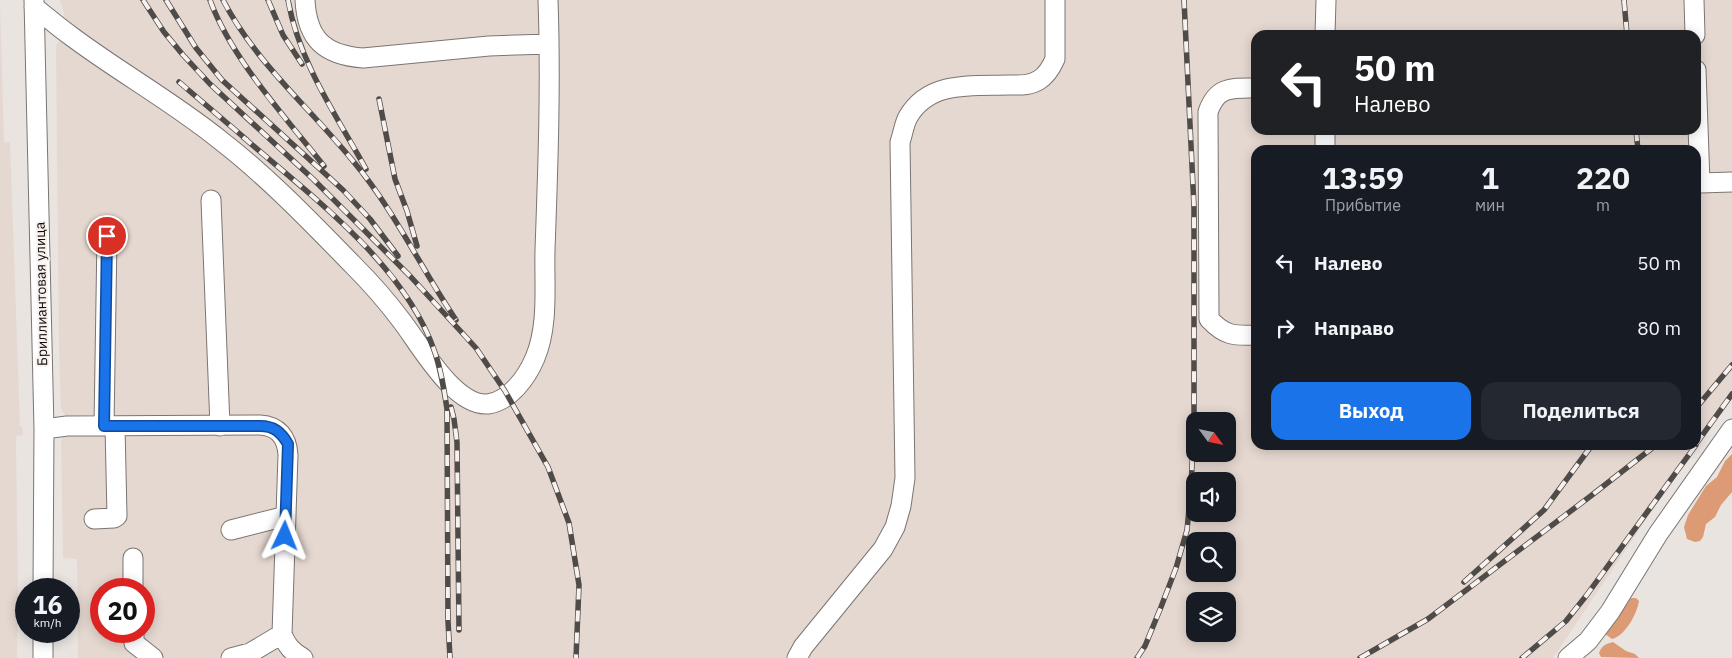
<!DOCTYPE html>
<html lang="ru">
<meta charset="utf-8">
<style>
body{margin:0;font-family:"IBM Plex Sans",sans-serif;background:#242831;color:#f1f3f6;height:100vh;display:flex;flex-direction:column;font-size:19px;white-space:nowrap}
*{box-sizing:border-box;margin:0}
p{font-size:16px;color:#9ea1a6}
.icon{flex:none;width:28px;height:28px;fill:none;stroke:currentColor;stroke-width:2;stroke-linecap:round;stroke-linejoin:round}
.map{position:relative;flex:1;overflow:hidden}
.side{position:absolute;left:1251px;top:145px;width:450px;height:305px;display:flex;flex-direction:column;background:#171b24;border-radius:15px;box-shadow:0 2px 12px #0003}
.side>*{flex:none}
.guide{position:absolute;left:1251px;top:30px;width:450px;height:105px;border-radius:15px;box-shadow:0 2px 12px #0003;background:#202124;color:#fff;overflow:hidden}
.needle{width:32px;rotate:123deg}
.fabs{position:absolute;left:1186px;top:412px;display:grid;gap:10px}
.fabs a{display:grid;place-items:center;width:50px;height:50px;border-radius:10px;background:#171b24;box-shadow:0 2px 12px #0003;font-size:25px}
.speed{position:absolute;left:15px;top:578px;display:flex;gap:10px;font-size:25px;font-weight:700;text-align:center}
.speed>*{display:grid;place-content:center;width:65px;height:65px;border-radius:50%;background:#171b24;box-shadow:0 2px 12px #0003;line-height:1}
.speed small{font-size:12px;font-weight:400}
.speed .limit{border:8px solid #d22;background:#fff;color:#111}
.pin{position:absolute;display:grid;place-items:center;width:42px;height:42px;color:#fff;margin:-21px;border:2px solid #fff;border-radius:50%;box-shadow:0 1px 5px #0007}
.me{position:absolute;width:55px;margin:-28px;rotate:2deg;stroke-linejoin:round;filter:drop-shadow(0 0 4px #0008)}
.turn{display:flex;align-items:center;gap:18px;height:105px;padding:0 20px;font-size:22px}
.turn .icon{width:65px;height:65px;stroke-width:2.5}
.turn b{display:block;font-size:35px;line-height:42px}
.eta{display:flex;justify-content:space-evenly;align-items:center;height:85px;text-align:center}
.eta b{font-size:30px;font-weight:700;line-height:35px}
.button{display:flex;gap:10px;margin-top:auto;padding:10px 20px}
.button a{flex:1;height:58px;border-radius:15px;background:#1a73e8;color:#fff;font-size:20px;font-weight:700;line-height:58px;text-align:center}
.button a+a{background:#242831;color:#f1f3f6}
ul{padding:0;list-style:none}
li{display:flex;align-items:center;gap:15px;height:65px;padding:0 20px}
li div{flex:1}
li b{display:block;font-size:19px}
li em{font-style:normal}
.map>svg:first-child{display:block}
.built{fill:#e5d8d0;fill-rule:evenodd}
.forest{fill:#dc9a75}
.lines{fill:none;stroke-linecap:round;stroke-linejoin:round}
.minor-casing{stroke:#7b7572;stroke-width:21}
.minor{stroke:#fff;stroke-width:19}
.rail-casing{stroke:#4e4b49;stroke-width:5.5}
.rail{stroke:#f8f1ee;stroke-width:4;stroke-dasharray:11;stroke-linecap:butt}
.route-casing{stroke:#114b97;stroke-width:12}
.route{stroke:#1a73e8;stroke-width:9}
.labels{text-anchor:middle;stroke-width:4;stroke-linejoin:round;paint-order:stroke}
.street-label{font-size:14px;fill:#100e0d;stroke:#f8f1ee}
</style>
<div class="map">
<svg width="1732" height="658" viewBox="0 0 1732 658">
<rect width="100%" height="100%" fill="#eae4e1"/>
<path class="built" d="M0,0L4,142H10L20,426H22L23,435L16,436L18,597L17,658H0Z
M60,0H1732V392L1553,658H78L77,559L63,558L61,441L66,432L68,419L61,409L59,349L56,46L67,25ZM1256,35H1696V130H1256ZM1256,150H1696V445H1256ZM1195,421H1228V454H1195ZM1195,481H1228V514H1195ZM1195,541H1228V574H1195ZM101,589H144V631H101ZM1195,601H1228V634H1195Z"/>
<path class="forest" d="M1732,454V492L1721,505L1715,517L1706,524L1703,537L1700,541L1695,542L1687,539L1684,527L1688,515L1706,486L1717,477L1725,461Z
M1631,598H1636L1639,601C1637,614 1625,636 1612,639L1605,634L1603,631Z
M1613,642L1626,651L1635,654L1639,658L1601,657L1599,653C1602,645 1606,644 1613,642Z"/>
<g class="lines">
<defs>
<path id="minor" d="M34,0L44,429L43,589
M305,0C307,39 324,55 363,58L489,46L549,44
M1694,0L1695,35
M34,7C46,16 58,27 71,36C119,72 173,102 220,140C268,177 311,222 353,265C370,282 386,300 401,320C419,343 454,407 488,404C510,401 527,377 535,358C549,325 544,285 545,250C548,167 551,83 548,0
M1325,35L1326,0
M1696,70L1700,183L1732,182
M1256,88C1232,88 1217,86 1208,112L1209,319C1225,336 1234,336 1256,335
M1325,130V150
M211,200L220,426
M104,426L107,236
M44,429L67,426L260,425C278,426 287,437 288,455L282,634C287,646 292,652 303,658
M94,519L114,518L117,516L115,426
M231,530L286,516
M133,558V589
M134,631V643L153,658
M43,658V631
M231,658L250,653L282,634
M797,658L803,647L883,549L895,527L901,506L905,478L900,142C903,134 904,124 908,117C929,80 974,86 1009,85C1020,85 1029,86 1039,80C1047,75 1051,68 1055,59V0
M1568,658L1588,641L1610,612L1658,534L1732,429"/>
</defs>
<use href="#minor" class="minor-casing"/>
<use href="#minor" class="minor"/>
<defs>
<path id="rail" d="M143,0L164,32L183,55L210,84L313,179L410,276L476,348L505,391L548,467L569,523L579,585L576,658
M166,0L196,48L222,80L343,190L370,219L398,256
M210,0C231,58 286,118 324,166
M223,0C255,62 310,108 353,161C395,211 420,267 456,320
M268,0L283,35L302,64
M288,0C299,62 336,115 366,169
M1624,0L1627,35
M179,82L247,140
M379,99L395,179L407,211L417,246
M1636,130L1638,150
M243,137C310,195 404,264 434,350C441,369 444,389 447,409L448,621L450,658
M451,407L454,419L457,442L459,630
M1696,408L1732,365
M1696,444L1732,394
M1464,582L1544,510L1592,445
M1137,658L1145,646L1161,607L1176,568L1187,530L1191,488L1194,421V207L1184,0
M1360,658L1428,619L1592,495L1656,445
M1522,658L1566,621L1586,596L1696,445"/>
</defs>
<use href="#rail" class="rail-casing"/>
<use href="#rail" class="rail"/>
</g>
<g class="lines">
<defs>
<path id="route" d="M107,236L104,426H260C274,426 281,432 288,444L285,536"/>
</defs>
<use href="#route" class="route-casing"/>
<use href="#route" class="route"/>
</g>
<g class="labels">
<g class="street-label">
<text transform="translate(41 294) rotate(-91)" y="5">Бриллиантовая улица</text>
</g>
</g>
</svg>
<div class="fabs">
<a><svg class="needle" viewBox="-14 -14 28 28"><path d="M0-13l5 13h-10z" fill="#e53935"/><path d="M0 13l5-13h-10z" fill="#9ea1a6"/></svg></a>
<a><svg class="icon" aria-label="sound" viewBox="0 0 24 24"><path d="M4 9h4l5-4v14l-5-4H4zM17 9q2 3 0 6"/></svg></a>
<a><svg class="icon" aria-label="search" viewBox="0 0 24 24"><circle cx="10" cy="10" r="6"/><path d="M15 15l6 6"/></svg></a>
<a><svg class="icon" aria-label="layers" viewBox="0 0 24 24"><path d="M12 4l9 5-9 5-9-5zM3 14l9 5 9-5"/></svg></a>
</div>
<div class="speed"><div>16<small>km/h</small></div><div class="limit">20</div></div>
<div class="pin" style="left:107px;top:236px;background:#d93025"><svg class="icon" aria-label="arrive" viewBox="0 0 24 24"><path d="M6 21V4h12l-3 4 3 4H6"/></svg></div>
<svg class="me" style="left:285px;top:536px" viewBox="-20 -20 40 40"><path d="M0-17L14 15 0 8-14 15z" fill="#1a73e8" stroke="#fff" stroke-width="4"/></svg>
<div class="guide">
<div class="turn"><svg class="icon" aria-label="left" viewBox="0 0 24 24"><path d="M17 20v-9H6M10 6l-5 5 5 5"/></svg><div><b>50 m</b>Налево</div></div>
</div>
<section class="side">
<div class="eta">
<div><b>13:59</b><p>Прибытие</p></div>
<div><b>1</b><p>мин</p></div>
<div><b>220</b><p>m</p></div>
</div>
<ul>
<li><svg class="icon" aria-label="left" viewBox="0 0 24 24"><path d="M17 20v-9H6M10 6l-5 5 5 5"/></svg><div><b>Налево</b></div><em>50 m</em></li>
<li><svg class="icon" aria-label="right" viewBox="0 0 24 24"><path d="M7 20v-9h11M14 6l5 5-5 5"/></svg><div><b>Направо</b></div><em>80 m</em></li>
</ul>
<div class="button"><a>Выход</a><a>Поделиться</a></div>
</section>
</div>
